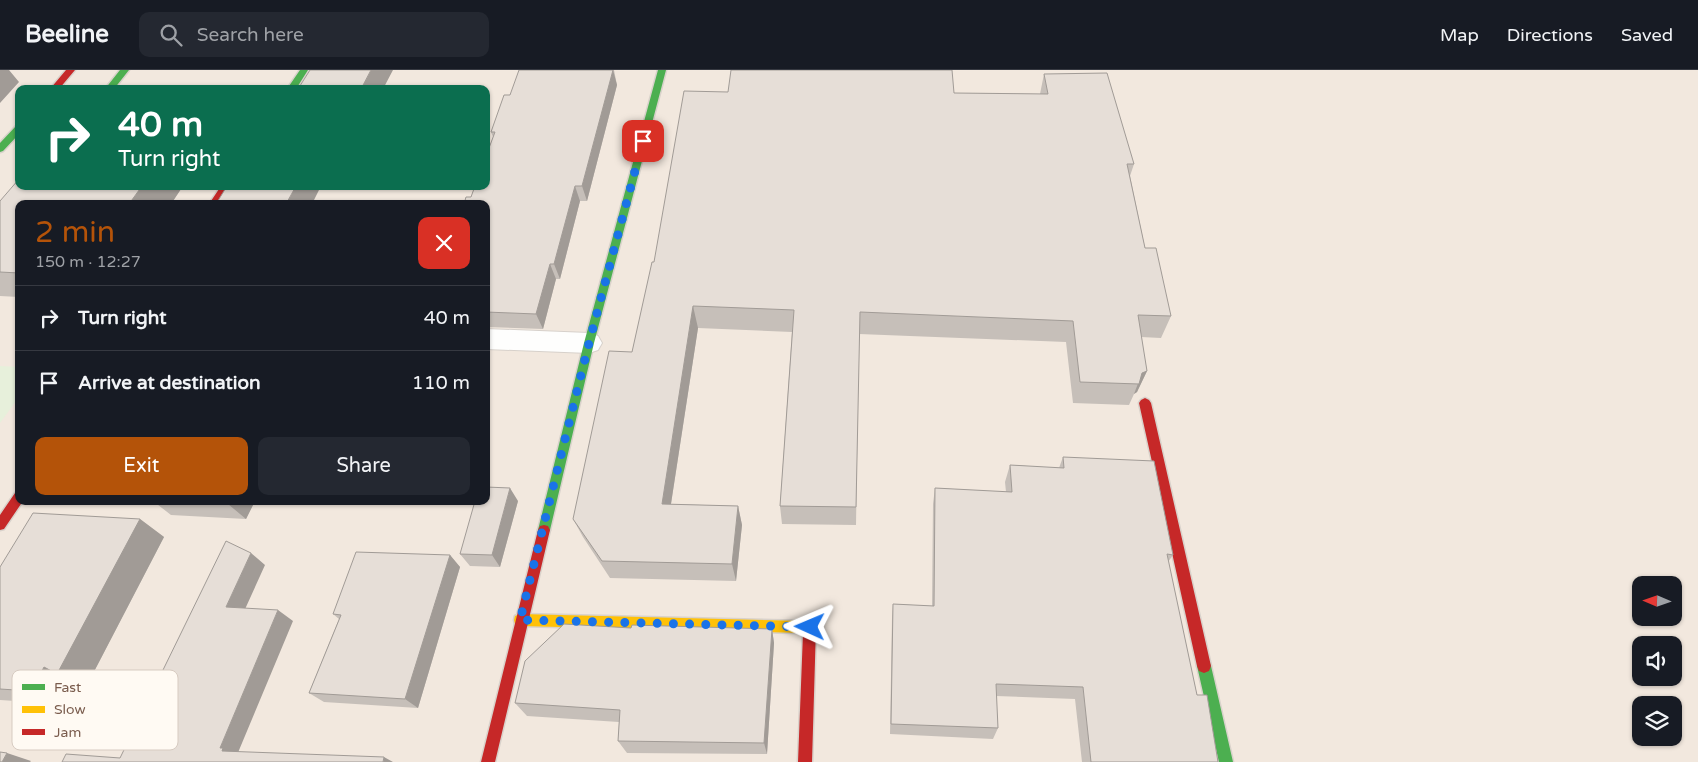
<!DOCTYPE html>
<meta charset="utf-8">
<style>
body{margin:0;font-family:"Varela Round",sans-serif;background:#242831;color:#f1f3f6;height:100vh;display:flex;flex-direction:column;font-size:19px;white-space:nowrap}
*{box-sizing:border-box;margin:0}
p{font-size:16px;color:#9ea1a6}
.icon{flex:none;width:28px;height:28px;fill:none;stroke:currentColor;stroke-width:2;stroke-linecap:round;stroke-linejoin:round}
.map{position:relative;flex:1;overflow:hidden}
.panel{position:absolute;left:15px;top:130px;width:475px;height:305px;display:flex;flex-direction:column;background:#171b24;border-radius:10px;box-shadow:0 1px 4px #0004}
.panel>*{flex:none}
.guide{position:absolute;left:15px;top:15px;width:475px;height:105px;border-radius:10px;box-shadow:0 1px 4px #0004;background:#0b6e4f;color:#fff;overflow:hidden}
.needle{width:32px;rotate:272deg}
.tools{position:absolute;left:1632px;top:506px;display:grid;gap:10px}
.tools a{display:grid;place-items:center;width:50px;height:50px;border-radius:10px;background:#171b24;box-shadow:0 1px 4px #0004;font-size:25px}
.pin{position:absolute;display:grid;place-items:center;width:42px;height:42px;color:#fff;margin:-21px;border-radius:10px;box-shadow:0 2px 8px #0006}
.me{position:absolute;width:55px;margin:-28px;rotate:271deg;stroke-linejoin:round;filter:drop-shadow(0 0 4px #0008)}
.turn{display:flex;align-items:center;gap:18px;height:105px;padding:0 20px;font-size:22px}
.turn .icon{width:65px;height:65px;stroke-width:2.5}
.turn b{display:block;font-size:35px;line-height:42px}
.round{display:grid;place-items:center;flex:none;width:52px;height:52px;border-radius:10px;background:#242831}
.headline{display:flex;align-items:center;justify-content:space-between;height:85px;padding:0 20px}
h1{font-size:30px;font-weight:600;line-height:38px;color:#b45309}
.cta{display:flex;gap:10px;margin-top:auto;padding:10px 20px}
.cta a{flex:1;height:58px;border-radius:10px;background:#b45309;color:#fff;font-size:20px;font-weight:600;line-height:58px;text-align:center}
.cta a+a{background:#242831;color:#f1f3f6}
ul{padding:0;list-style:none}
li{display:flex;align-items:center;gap:15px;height:65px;padding:0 20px;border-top:1px solid #363941}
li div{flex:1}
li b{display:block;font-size:19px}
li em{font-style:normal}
header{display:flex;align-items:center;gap:30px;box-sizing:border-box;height:70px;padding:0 25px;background:#171b24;border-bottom:1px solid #363941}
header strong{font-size:24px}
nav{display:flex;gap:28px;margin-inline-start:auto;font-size:18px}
.search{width:350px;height:45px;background:#242831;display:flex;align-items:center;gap:12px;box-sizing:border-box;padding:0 18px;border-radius:10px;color:#9ea1a6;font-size:19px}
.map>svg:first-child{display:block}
.residential{fill:#f2e8de;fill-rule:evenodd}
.green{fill:#e7f0db}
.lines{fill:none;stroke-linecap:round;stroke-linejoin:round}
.street-casing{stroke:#d7d1cb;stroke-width:2}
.fast-casing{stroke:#d9d2cb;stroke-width:3}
.slow-casing{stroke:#d9d2cb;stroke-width:3}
.jam-casing{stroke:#d9d2cb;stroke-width:3}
.street{fill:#fefefd;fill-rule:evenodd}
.fast{fill:#4caf50;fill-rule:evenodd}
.slow{fill:#ffc107;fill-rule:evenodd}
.jam{fill:#c62828;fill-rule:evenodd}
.wall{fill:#c6bfb9}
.shaded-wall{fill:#a19b96}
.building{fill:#e6ded7;stroke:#a19b96}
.route{stroke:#1a73e8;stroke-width:9;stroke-dasharray:0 16.2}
.key{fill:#fffaf3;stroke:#d7cbc1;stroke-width:1}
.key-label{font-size:14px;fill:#7a5c4d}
</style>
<header>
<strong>Beeline</strong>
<div class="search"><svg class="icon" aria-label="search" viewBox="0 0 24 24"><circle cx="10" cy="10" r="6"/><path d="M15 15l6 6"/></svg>Search here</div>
<nav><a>Map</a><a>Directions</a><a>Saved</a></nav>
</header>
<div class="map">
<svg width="1698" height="692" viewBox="0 0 1698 692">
<rect width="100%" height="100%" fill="#f9f5f0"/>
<path class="residential" d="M0,0H1698V692H0ZM19,19H486V116H19ZM19,134H486V431H19ZM1641,515H1674V548H1641ZM1641,575H1674V608H1641ZM1641,635H1674V668H1641Z"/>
<path class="green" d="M0,296L19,297V327L0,353Z"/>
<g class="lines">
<defs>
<path id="street" d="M486,259L589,263L598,266L602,273L598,280L589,283L486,279Z"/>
<path id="fast" d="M120,0H129L114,19H105Z
M300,0H308L296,19H287Z
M658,0H666L594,273L550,460L548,464L544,465L540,464L538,460L584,273Z
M19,55V64L3,81L0,82V73L16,56Z
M1204,589L1209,591L1211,596L1233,692H1219L1197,596L1199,591Z"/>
<path id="slow" d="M520,544L804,551L809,553L810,557L809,561L804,563L520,556L515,554L514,550L515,546Z"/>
<path id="jam" d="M66,0H75L59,19H50Z
M221,116H231L219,134H209Z
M1145,328L1149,330L1151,333L1211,596L1209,601L1204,603L1199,601L1197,596L1139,333L1141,330Z
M19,422V431H23L4,459L0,460V445L15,423Z
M544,455L548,456L550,460L495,692H481L538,460L540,456Z
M804,551L815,553L816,557L812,692H798L803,563L799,561L798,557L799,553Z"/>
</defs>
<use href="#street" class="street-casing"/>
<use href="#fast" class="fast-casing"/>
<use href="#slow" class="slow-casing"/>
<use href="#jam" class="jam-casing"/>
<use href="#street" class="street"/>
<use href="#fast" class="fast"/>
<use href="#slow" class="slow"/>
<use href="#jam" class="jam"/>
</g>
<path class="wall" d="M614,0L617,15L587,131H580L560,209H556L543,259L486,257V134L471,127L493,67L491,62L510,25Z
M1044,4L1134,94L1130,106L1145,178L1171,246L1161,268L1141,267L1147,301L1137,322L1134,324L1129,335L1073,333L1066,272L859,264L856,455L782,454L780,436L792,262L698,258L671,434L738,436L742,455L736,511L610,508L583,467L573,449L632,282L654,192L954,23L1040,24Z
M19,116H183L171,134H19V227L0,226V131Z
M1063,387L1173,485L1168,492L1197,625L1218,692H1082L1075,629L996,626L998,658L993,669L890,664L892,548L893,534L932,536L933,434L935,418L1006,422L1005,412L1010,395L1059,398Z
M153,431H255L246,449L171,445Z
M518,431L500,497L470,496L460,484Z
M140,449L164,467L86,617L73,611L61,634L0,630V497Z
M450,485L460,497L418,638L324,632L309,623L339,549L333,544Z
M631,558L772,559L774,573L767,684L627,683L618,671L619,652L527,646L515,633Z"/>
<path class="shaded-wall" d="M0,0H9L19,12L0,33Z
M371,0H393L383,19H361Z
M613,0L617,15L587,131L582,116Z
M142,116H183L171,134H129Z
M296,116H321L312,134H286Z
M575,116L580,131L560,209L554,194Z
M550,194L556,209L543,259L536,244Z
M693,236L698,258L668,453L662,434Z
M1147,301L1137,322L1134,324L1142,303Z
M510,418L518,431L500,497L492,485Z
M230,431H255L246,449L228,434Z
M738,436L742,455L736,511L732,494Z
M140,449L164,467L86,617L73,611L61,634L31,621L44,597Z
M251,483L265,495L241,548L226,537Z
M450,485L460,497L418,638L405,629Z
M278,540L293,551L237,685L222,681L220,678Z
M772,559L774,573L767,684L764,673Z
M7,683L31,691L30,692H2Z
M384,687L393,692H383Z"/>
<path class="building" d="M310,0H371L361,19H298Z
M519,0H613L582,116H575L554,194H550L536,244L486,242V134H464L466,127H471L475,116H486V86L495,62H491L504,25H510Z
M731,0H952L954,23L1048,24L1044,4L1107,3L1134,94H1127L1145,178H1156L1171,246L1138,245L1147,301L1142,303L1139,314L1080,312L1073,251L860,242L856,437L780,436L794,240L693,236L662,434L738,436L732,494L602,491L573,449L609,281L632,282L652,192H654L684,21L728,22Z
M19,109V116H142L129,134H19V203L0,202V131Z
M227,116H296L286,134H216Z
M1063,387L1154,391L1173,485L1167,484L1197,625H1207L1218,692H1091L1083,617L996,614L998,658L891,654L893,534L934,536L935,418L1012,422L1010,395L1064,398Z
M486,417L510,418L492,485L460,484L475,431H486Z
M176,431H230L228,434Z
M33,443L140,449L57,604L44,597L31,621L0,619V497Z
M226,471L251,483L226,537L278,540L220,678H223L222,681L384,687L383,692H62L66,684L120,688Z
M356,482L450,485L405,629L309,623L341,545L333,544Z
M564,554L631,558L632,555L772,559L764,673L618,671L620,640L515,633L525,591Z
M0,682L7,683L2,692H0Z"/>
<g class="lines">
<path class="route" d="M643,71L589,273L520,550L810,557"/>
</g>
<rect x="12" y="600" width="166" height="80" rx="8" class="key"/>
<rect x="22" y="614" width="23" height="6" fill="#4caf50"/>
<rect x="22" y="636" width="23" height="7" fill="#ffc107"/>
<rect x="22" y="659" width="23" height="6" fill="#c62828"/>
<g class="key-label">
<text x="54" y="622">Fast</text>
<text x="54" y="644">Slow</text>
<text x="54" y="667">Jam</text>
</g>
</svg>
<div class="tools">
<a><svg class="needle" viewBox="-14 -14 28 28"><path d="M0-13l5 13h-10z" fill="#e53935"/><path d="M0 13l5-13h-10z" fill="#9ea1a6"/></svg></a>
<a><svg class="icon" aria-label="sound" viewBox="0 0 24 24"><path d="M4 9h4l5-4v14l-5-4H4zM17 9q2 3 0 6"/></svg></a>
<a><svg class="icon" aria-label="layers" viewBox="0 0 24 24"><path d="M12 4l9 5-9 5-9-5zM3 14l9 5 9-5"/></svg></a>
</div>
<div class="pin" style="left:643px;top:71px;background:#d93025"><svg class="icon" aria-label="arrive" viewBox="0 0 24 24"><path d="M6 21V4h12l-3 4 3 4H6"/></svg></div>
<svg class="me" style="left:810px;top:557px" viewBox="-20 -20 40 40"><path d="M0-17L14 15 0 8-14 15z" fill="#1a73e8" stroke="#fff" stroke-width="4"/></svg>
<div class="guide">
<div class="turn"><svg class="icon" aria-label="right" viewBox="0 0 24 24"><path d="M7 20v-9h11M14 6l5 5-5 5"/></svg><div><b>40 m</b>Turn right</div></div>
</div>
<section class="panel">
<div class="headline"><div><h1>2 min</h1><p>150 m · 12:27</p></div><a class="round" style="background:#d93025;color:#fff"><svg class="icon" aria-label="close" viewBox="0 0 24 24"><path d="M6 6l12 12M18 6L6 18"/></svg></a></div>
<ul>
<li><svg class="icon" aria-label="right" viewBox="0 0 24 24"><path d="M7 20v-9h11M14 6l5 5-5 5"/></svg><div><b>Turn right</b></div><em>40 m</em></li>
<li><svg class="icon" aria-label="arrive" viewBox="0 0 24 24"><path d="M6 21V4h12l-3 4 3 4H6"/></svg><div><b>Arrive at destination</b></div><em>110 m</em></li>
</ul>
<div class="cta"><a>Exit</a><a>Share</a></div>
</section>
</div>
